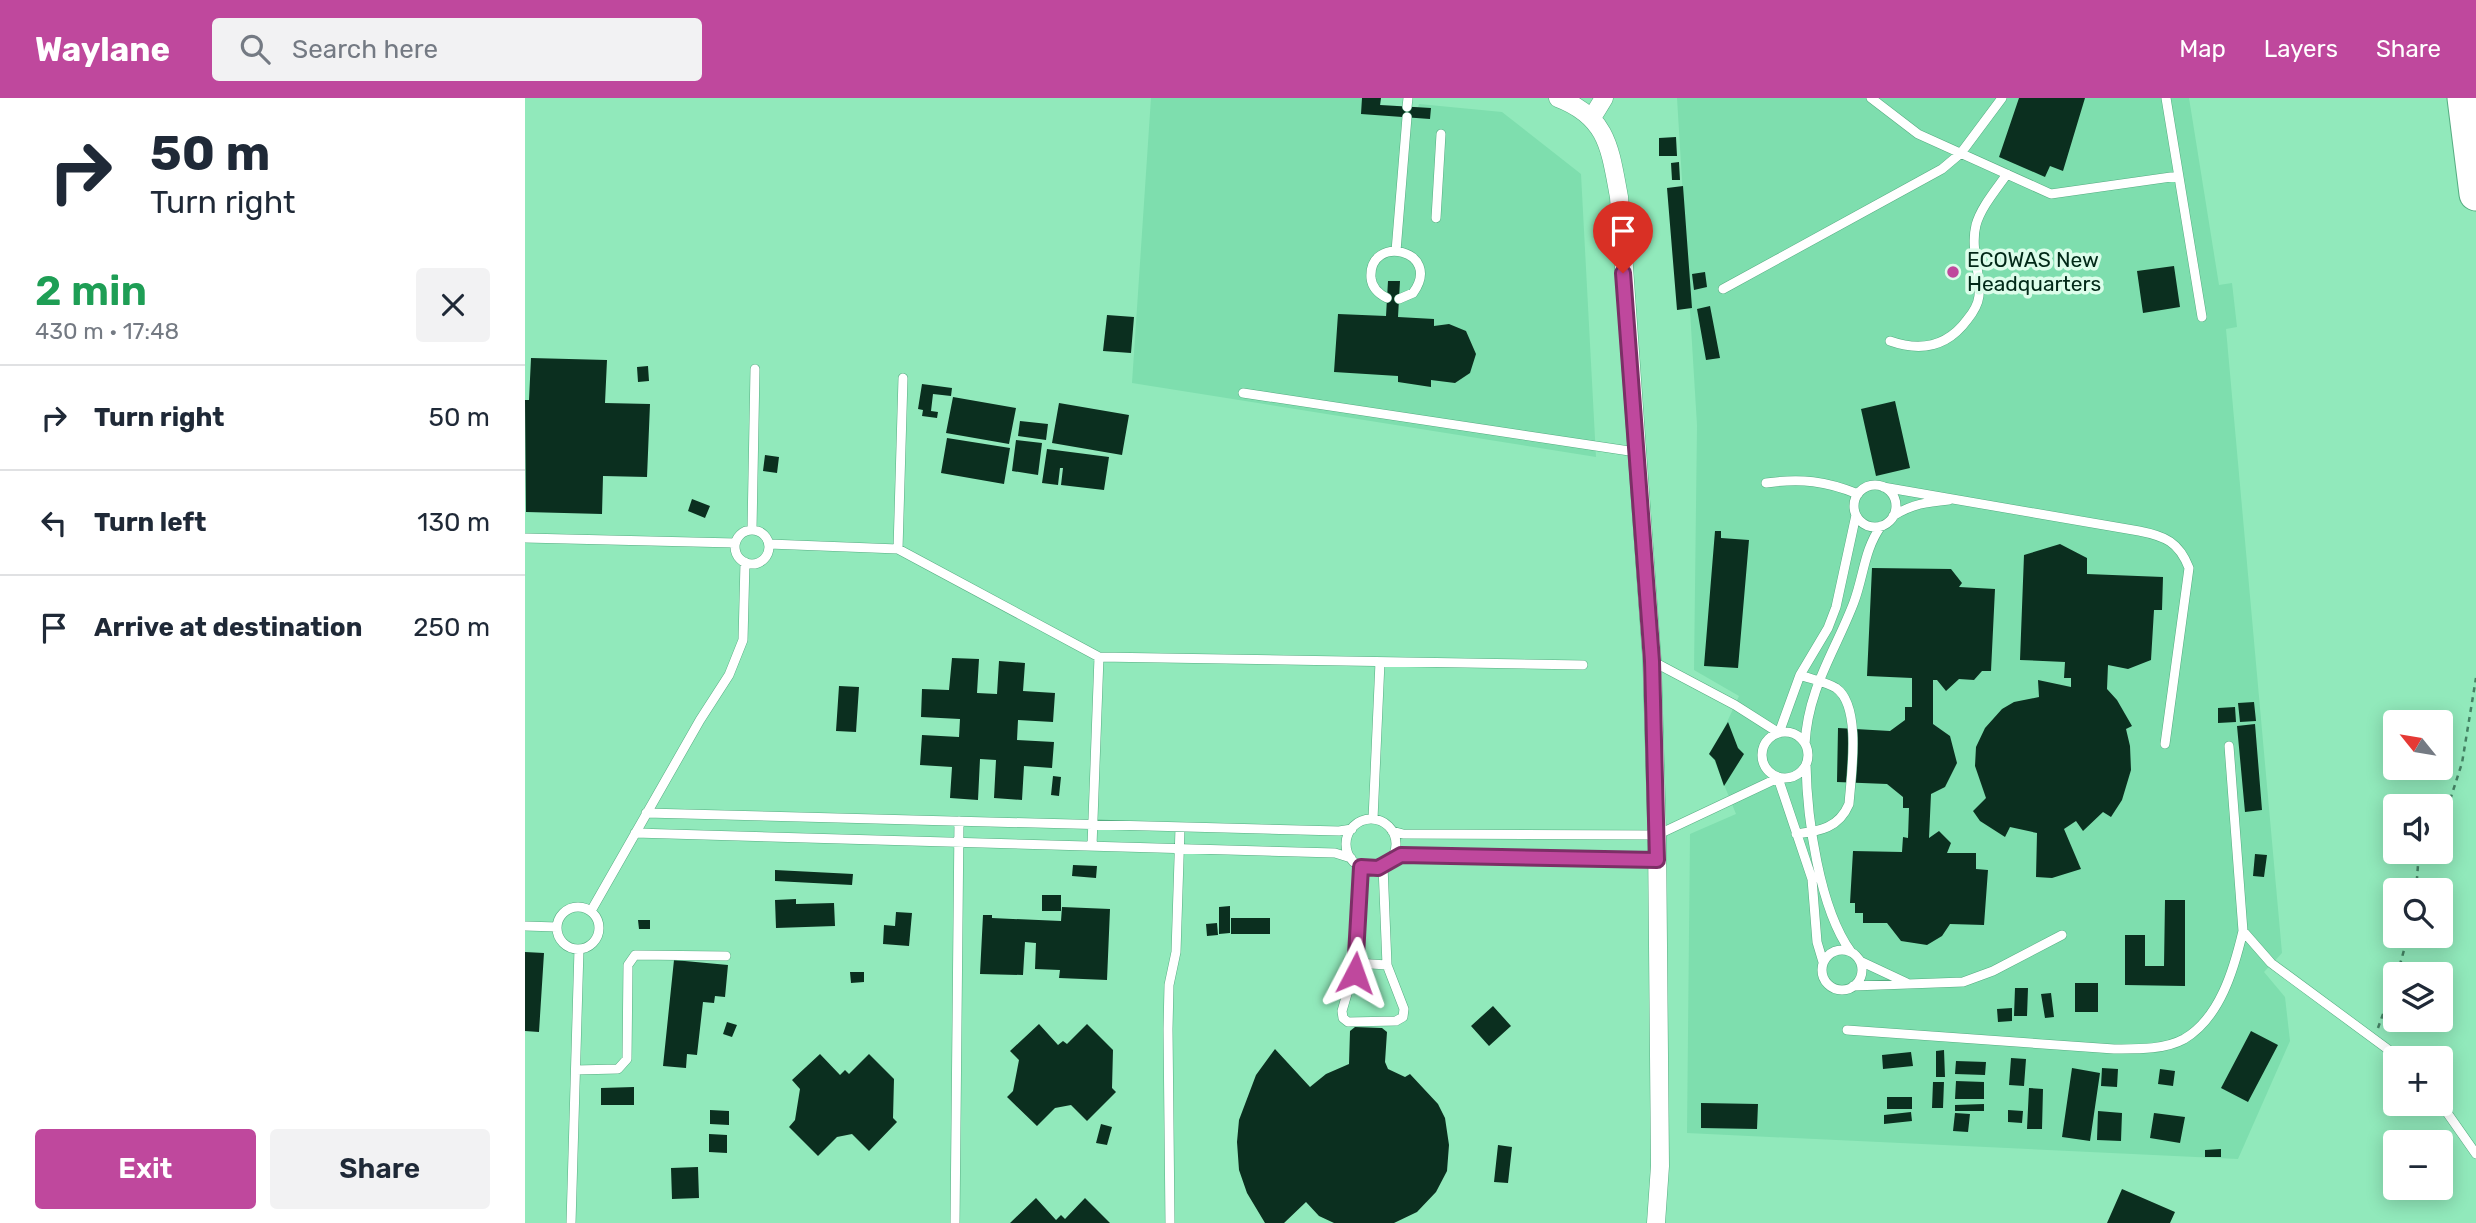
<!DOCTYPE html>
<meta charset="utf-8">
<style>
body{margin:0;font-family:Rubik,sans-serif;background:#f2f2f3;color:#1f2937;height:100vh;display:flex;flex-direction:column;font-size:26px;white-space:nowrap}
*{box-sizing:border-box;margin:0}
p{font-size:23px;color:#747a83}
.icon{flex:none;width:38px;height:38px;fill:none;stroke:currentColor;stroke-width:2;stroke-linecap:round;stroke-linejoin:round}
.map{position:relative;flex:1;overflow:hidden}
.panel{display:flex;flex-direction:column;background:#fff;width:525px}
.panel>*{flex:none}
.top-card{background:#fff;color:#1f2937;overflow:hidden}
.needle{width:46px;rotate:300deg}
.fabs{position:absolute;left:1858px;top:612px;display:grid;gap:14px}
.fabs a{display:grid;place-items:center;width:70px;height:70px;border-radius:7px;background:#fff;box-shadow:0 4px 18px #0003;font-size:35px}
.pin{position:absolute;display:grid;place-items:center;width:60px;height:60px;color:#fff;margin:-72px -30px;border-radius:50% 50% 50% 0;rotate:-45deg;box-shadow:0 0 7px #0007}
.pin .icon{rotate:45deg}
.me{position:absolute;width:77px;margin:-38px;rotate:4deg;stroke-linejoin:round;filter:drop-shadow(0 0 5px #0008)}
.turn{display:flex;align-items:center;gap:24px;height:147px;padding:0 35px;font-size:32px}
.turn .icon{width:91px;height:91px;stroke-width:2.5}
.turn b{display:block;font-size:49px;line-height:60px}
.round{display:grid;place-items:center;flex:none;width:74px;height:74px;border-radius:7px;background:#f2f2f3}
.head{display:flex;align-items:center;justify-content:space-between;height:119px;padding:0 35px}
h1{font-size:42px;font-weight:600;line-height:52px;color:#1e9e55}
.primary-button{display:flex;gap:14px;margin-top:auto;padding:14px 35px}
.primary-button a{flex:1;height:80px;border-radius:7px;background:#bf489d;color:#fff;font-size:28px;font-weight:600;line-height:80px;text-align:center}
.primary-button a+a{background:#f2f2f3;color:#1f2937}
ul{padding:0;list-style:none}
li{display:flex;align-items:center;gap:21px;height:105px;padding:0 35px;border-top:2px solid #e0e1e3}
li div{flex:1}
li b{display:block;font-size:26px}
li em{font-style:normal}
header{display:flex;align-items:center;gap:42px;box-sizing:border-box;height:98px;padding:0 35px;background:#bf489d;color:#fff}
header strong{font-size:33px}
nav{display:flex;gap:38px;margin-inline-start:auto;font-size:24px}
.search{width:490px;height:63px;background:#f2f2f3;display:flex;align-items:center;gap:18px;box-sizing:border-box;padding:0 24px;border-radius:7px;color:#747a83;font-size:26px}
main{display:flex;flex:1;min-height:0}
.map>svg:first-child{display:block}
.built{fill:#7edeae}
.building{fill:#0b2f1f}
.lines{fill:none;stroke-linecap:round;stroke-linejoin:round}
.lane-casing{stroke:#55ac81;stroke-width:10}
.street-casing{stroke:#55ac81;stroke-width:19}
.highway-casing{stroke:#55ac81;stroke-width:35}
.path{stroke:#448264;stroke-width:2.5;stroke-dasharray:5 5;stroke-linecap:butt}
.lane{stroke:#fff;stroke-width:9}
.street{stroke:#fff;stroke-width:18}
.highway{stroke:#fff;stroke-width:33}
.route-casing{stroke:#7c2f66;stroke-width:18}
.route{stroke:#bf489d;stroke-width:12}
.poi-dot{fill:#bf489d;stroke:#dcfdea;stroke-width:2.5}
.labels{text-anchor:middle;stroke-width:7;stroke-linejoin:round;paint-order:stroke}
.poi-label{font-size:21px;fill:#012817;stroke:#dcfdea;text-anchor:start}
</style>
<header>
<strong>Waylane</strong>
<div class="search"><svg class="icon" aria-label="search" viewBox="0 0 24 24"><circle cx="10" cy="10" r="6"/><path d="M15 15l6 6"/></svg>Search here</div>
<nav><a>Map</a><a>Layers</a><a>Share</a></nav>
</header>
<main>
<section class="panel">
<div class="top-card">
<div class="turn"><svg class="icon" aria-label="right" viewBox="0 0 24 24"><path d="M7 20v-9h11M14 6l5 5-5 5"/></svg><div><b>50 m</b>Turn right</div></div>
</div>
<div class="head"><div><h1>2 min</h1><p>430 m · 17:48</p></div><a class="round"><svg class="icon" aria-label="close" viewBox="0 0 24 24"><path d="M6 6l12 12M18 6L6 18"/></svg></a></div>
<ul>
<li><svg class="icon" aria-label="right" viewBox="0 0 24 24"><path d="M7 20v-9h11M14 6l5 5-5 5"/></svg><div><b>Turn right</b></div><em>50 m</em></li>
<li><svg class="icon" aria-label="left" viewBox="0 0 24 24"><path d="M17 20v-9H6M10 6l-5 5 5 5"/></svg><div><b>Turn left</b></div><em>130 m</em></li>
<li><svg class="icon" aria-label="arrive" viewBox="0 0 24 24"><path d="M6 21V4h12l-3 4 3 4H6"/></svg><div><b>Arrive at destination</b></div><em>250 m</em></li>
</ul>
<div class="primary-button"><a>Exit</a><a>Share</a></div>
</section>
<div class="map">
<svg width="1951" height="1125" viewBox="0 0 1951 1125">
<rect width="100%" height="100%" fill="#91e9bb"/>
<path class="built" d="M626,0H856V7L893,9L894,6L977,14L1056,76L1071,359L607,285Z
M1152,0H1664L1694,187L1707,185L1712,229L1701,231L1757,855L1739,874L1760,899L1765,943L1713,1061L1162,1035L1165,736L1211,716L1189,662L1184,656L1191,648L1214,598L1169,572L1172,327Z"/>
<path class="building" d="M837,0H856L855,7L906,10L905,21L836,16Z
M1494,0H1560L1538,73L1525,68L1520,79L1474,59Z
M1151,39L1152,58H1134V40Z
M1154,64L1155,82H1147L1146,65Z
M1158,88L1167,210L1152,212L1142,90Z
M1649,168L1655,209L1618,215L1612,173Z
M1180,174L1182,189L1169,192L1167,176Z
M863,183H875L873,219L909,221V228L924,226L941,233L951,256L945,275L930,285L906,282V289L873,284V278L809,274L813,216L861,218Z
M1185,208L1195,260L1181,262L1172,211Z
M582,217L609,219L606,255L578,253Z
M6,260L82,262L80,305L125,306L122,379L78,378L77,416L1,414L0,302H4Z
M123,268L124,283L113,284L112,269Z
M397,286L427,290L426,298L408,296L406,313L413,314L412,320L397,318L398,312L393,311Z
M428,299L491,310L484,346L421,335Z
M1370,303L1385,370L1351,378L1336,311Z
M534,305L604,317L597,357L527,345Z
M495,323L523,326L521,342L493,338Z
M422,340L485,350L479,386L416,375Z
M491,342L517,345L513,377L487,373Z
M522,351L584,359L579,392L536,387L538,370H535L533,387L517,385Z
M240,357L254,359L252,375L238,373Z
M167,401L185,408L180,420L163,413Z
M1190,433H1196V440L1224,442L1213,570L1179,568Z
M1535,446L1562,460V476L1638,479L1637,512H1629L1626,562L1603,571L1583,567L1582,591L1592,602L1607,628L1601,631L1605,648L1606,672L1597,702L1586,719L1578,714L1558,733L1551,723L1539,731L1556,771L1527,780L1511,779L1512,735L1485,729L1480,739L1455,723L1448,713L1461,700L1450,668L1451,649L1460,630L1477,611L1489,604L1514,599L1513,582L1546,589V580H1539L1540,564L1495,562L1499,457Z
M1347,470L1426,471L1437,485L1434,489L1470,491L1466,573H1457L1449,582L1434,581L1421,593L1412,582H1408V626L1425,638L1432,665L1420,689L1406,696L1404,740L1414,733L1426,745L1422,755H1451V771L1463,772L1459,827L1425,826L1417,838L1402,847L1376,843L1362,825H1338V815H1330V805H1325L1328,753L1377,754L1378,739L1383,740L1384,710H1378V699L1362,686L1312,684L1313,630L1365,633L1380,622V609H1387V580L1342,578Z
M427,560L454,561L452,595L472,596L474,563L500,565L498,593L530,595L528,624L493,622L492,642L529,644L527,670L499,668L497,702L469,700L471,662L455,661L453,702L425,700L427,669L395,667L397,637L434,639L435,621L396,619L397,591L424,592Z
M314,588L334,589L331,634L311,633Z
M1729,604L1731,623L1715,624L1713,605Z
M1710,609L1711,624L1693,625V610Z
M1203,624L1213,650L1219,656L1199,688L1190,662L1184,656Z
M1730,626L1737,712L1720,714L1712,628Z
M528,678L536,679L534,698L526,697Z
M1730,756L1742,757L1739,779L1728,778Z
M548,767L572,768L571,780L547,778Z
M250,772L328,776L327,787L250,783Z
M517,797H536V813H517Z
M271,801V806L309,805L310,828L251,830L250,802Z
M1640,802H1660V888L1600,887V837H1620V868H1639Z
M705,808V835L694,836V809Z
M537,809L585,811L582,882L534,880L535,872L510,871L511,845L500,844L498,877L455,876L458,817H467V820L536,823Z
M371,814L387,815L384,848L358,846L359,827L370,828Z
M706,820H745V836H706Z
M113,822H125V831H114Z
M692,825L693,837L682,838L681,826Z
M0,854L19,855L14,934L0,933Z
M149,862L203,867L200,899L190,898L189,905L178,904L172,957L162,956L161,970L138,968Z
M325,874H339V884L326,885Z
M1550,885H1573V914H1550Z
M1490,890H1503L1502,918H1489Z
M1526,895L1529,919L1520,920L1516,896Z
M968,908L986,928L964,948L946,928Z
M1487,910V923L1473,924L1472,911Z
M202,924L212,927L207,939L198,936Z
M514,926L533,947L538,943L542,946L562,926L588,952L587,990L591,994L562,1023L546,1007L530,1010L512,1028L482,999L488,993L494,962L485,953Z
M830,929L857,930L862,934L860,964L863,971L880,979L885,976L913,1006L920,1020L924,1047L922,1073L911,1094L892,1114L869,1125H809L794,1118L781,1104L759,1125H740L722,1095L714,1072L712,1044L714,1022L731,977L750,951L785,989L801,976L824,966L825,933Z
M1726,933L1753,947L1723,1004L1696,990Z
M1419,952L1420,979H1411V953Z
M1386,954L1388,968L1358,971L1357,957Z
M295,956L315,977L320,972L324,976L344,956L369,981L368,1020L372,1024L344,1053L327,1036L312,1039L293,1058L264,1029L270,1022L275,991L267,982Z
M1486,960L1501,961L1499,988L1484,987Z
M1431,963L1461,964L1460,977L1430,976Z
M1547,970L1575,975L1565,1043L1537,1039Z
M1577,970L1593,971L1592,989L1576,988Z
M1635,971L1650,973L1648,988L1633,986Z
M1431,983L1459,984V1001H1430Z
M1408,984H1419L1418,1010H1407Z
M109,989V1007H76V990Z
M1504,990L1518,991L1517,1031H1502Z
M1362,999H1387V1011H1362Z
M1176,1005L1233,1006L1232,1031L1176,1030Z
M1459,1006V1013H1430V1007Z
M185,1012L204,1013V1027L185,1026Z
M1483,1012L1498,1013L1497,1025L1483,1024Z
M1573,1013L1597,1015L1596,1043L1572,1042Z
M1386,1014L1387,1023L1359,1026V1017Z
M1430,1015L1445,1016L1443,1034L1428,1033Z
M1629,1015L1660,1019L1655,1045L1625,1040Z
M576,1026L587,1029L582,1047L571,1045Z
M184,1036L202,1037V1055L184,1054Z
M973,1047L987,1049L983,1085L969,1084Z
M1696,1051V1059H1680V1052Z
M173,1069L174,1100L147,1101L146,1070Z
M1597,1091L1650,1114L1645,1125H1582Z
M511,1100L531,1122L536,1117L540,1121L560,1100L585,1125H485Z"/>
<g class="lines">
<defs>
<path id="lane" d="M1346,0L1393,36L1526,96L1653,78
M1641,0L1677,219
M882,9L883,0
M911,120L916,36
M871,153L882,19
M1198,191L1417,71L1436,55L1477,0
M862,200C854,196 847,190 846,180C843,135 919,152 888,195L874,201
M1365,243C1396,254 1422,249 1442,222C1447,216 1453,206 1454,198C1456,174 1445,151 1451,127C1456,109 1471,92 1482,76
M718,295L1111,354
M1241,385C1276,380 1301,383 1333,396
M1329 408a21 21 0 1 1 42 0a21 21 0 1 1-42 0Z
M1358,389L1614,433C1640,438 1654,444 1664,470L1640,646
M1368,418C1387,406 1402,404 1424,402
M227,431L230,271
M210 449a17 17 0 1 1 34 0a17 17 0 1 1-34 0Z
M0,440L210,445
M244,446L373,451L574,559L1058,567
M373,451L378,280
M1127,563L1210,607L1254,635L1275,577L1303,530L1311,509L1331,417
M1237 657a23 23 0 1 1 46 0a23 23 0 1 1-46 0Z
M1280,646C1283,590 1310,554 1329,504C1339,477 1339,452 1356,428
M1704,648L1718,833L1746,865L1876,961
M1281,666C1282,720 1294,810 1326,854
M121,715L814,733L827,731
M848,721L855,564
M821 746a25 25 0 1 1 50 0a25 25 0 1 1-50 0Z
M867,733L878,736L1132,737L1253,680L1287,781L1292,844L1298,864
M110,735L810,755L826,760
M1271,736C1295,733 1314,730 1324,706C1326,678 1337,608 1311,590C1301,584 1286,581 1275,577
M567,748L574,559
M865,762L876,757L1132,762
M836,769L831,865L817,913L818,920L823,924L871,923L878,919L879,911L862,867L858,768
M32 830a21 21 0 1 1 42 0a21 21 0 1 1-42 0Z
M66,813L175,622L204,577L218,542L220,464
M0,828L32,829
M1297 872a20 20 0 1 1 40 0a20 20 0 1 1-40 0Z
M1335,863L1382,885
M831,865L862,867
M1328,888L1438,884L1468,873L1537,837
M1322,932L1589,951C1611,951 1639,952 1659,941C1695,920 1709,871 1718,833
M51,972L93,971L102,961L103,867L110,857L201,858
M1916,1006L1951,1056
M46,1125L54,851
M430,1125L434,723
M645,1125L643,931L644,887L651,854L655,730"/>
<path id="street" d="M1033,0C1083,19 1085,51 1094,99L1127,563L1132,737L1135,1068L1131,1125
M1068,18L1079,0"/>
<path id="highway" d="M1939,0L1951,96"/>
</defs>
<use href="#lane" class="lane-casing"/>
<use href="#street" class="street-casing"/>
<use href="#highway" class="highway-casing"/>
<path class="path" d="M1916,730L1937,665L1951,580
M1891,793L1894,754
M1872,877L1883,838
M1853,930L1871,880"/>
<use href="#lane" class="lane"/>
<use href="#street" class="street"/>
<use href="#highway" class="highway"/>
</g>
<g class="lines">
<defs>
<path id="route" d="M830,875L836,769L853,770L876,757L1132,762L1127,563L1098,175"/>
</defs>
<use href="#route" class="route-casing"/>
<use href="#route" class="route"/>
</g>
<circle class="poi-dot" cx="1428" cy="174" r="7"/>
<g class="labels">
<g class="poi-label">
<text x="1442" y="169">ECOWAS New<tspan x="1442" dy="24">Headquarters</tspan></text>
</g>
</g>
</svg>
<div class="fabs">
<a><svg class="needle" viewBox="-14 -14 28 28"><path d="M0-13l5 13h-10z" fill="#e53935"/><path d="M0 13l5-13h-10z" fill="#747a83"/></svg></a>
<a><svg class="icon" aria-label="sound" viewBox="0 0 24 24"><path d="M4 9h4l5-4v14l-5-4H4zM17 9q2 3 0 6"/></svg></a>
<a><svg class="icon" aria-label="search" viewBox="0 0 24 24"><circle cx="10" cy="10" r="6"/><path d="M15 15l6 6"/></svg></a>
<a><svg class="icon" aria-label="layers" viewBox="0 0 24 24"><path d="M12 4l9 5-9 5-9-5zM3 14l9 5 9-5"/></svg></a>
<a>+</a>
<a>−</a>
</div>
<div class="pin" style="left:1098px;top:175px;background:#d93025"><svg class="icon" aria-label="arrive" viewBox="0 0 24 24"><path d="M6 21V4h12l-3 4 3 4H6"/></svg></div>
<svg class="me" style="left:830px;top:875px" viewBox="-20 -20 40 40"><path d="M0-17L14 15 0 8-14 15z" fill="#bf489d" stroke="#fff" stroke-width="4"/></svg>
</div>
</main>
